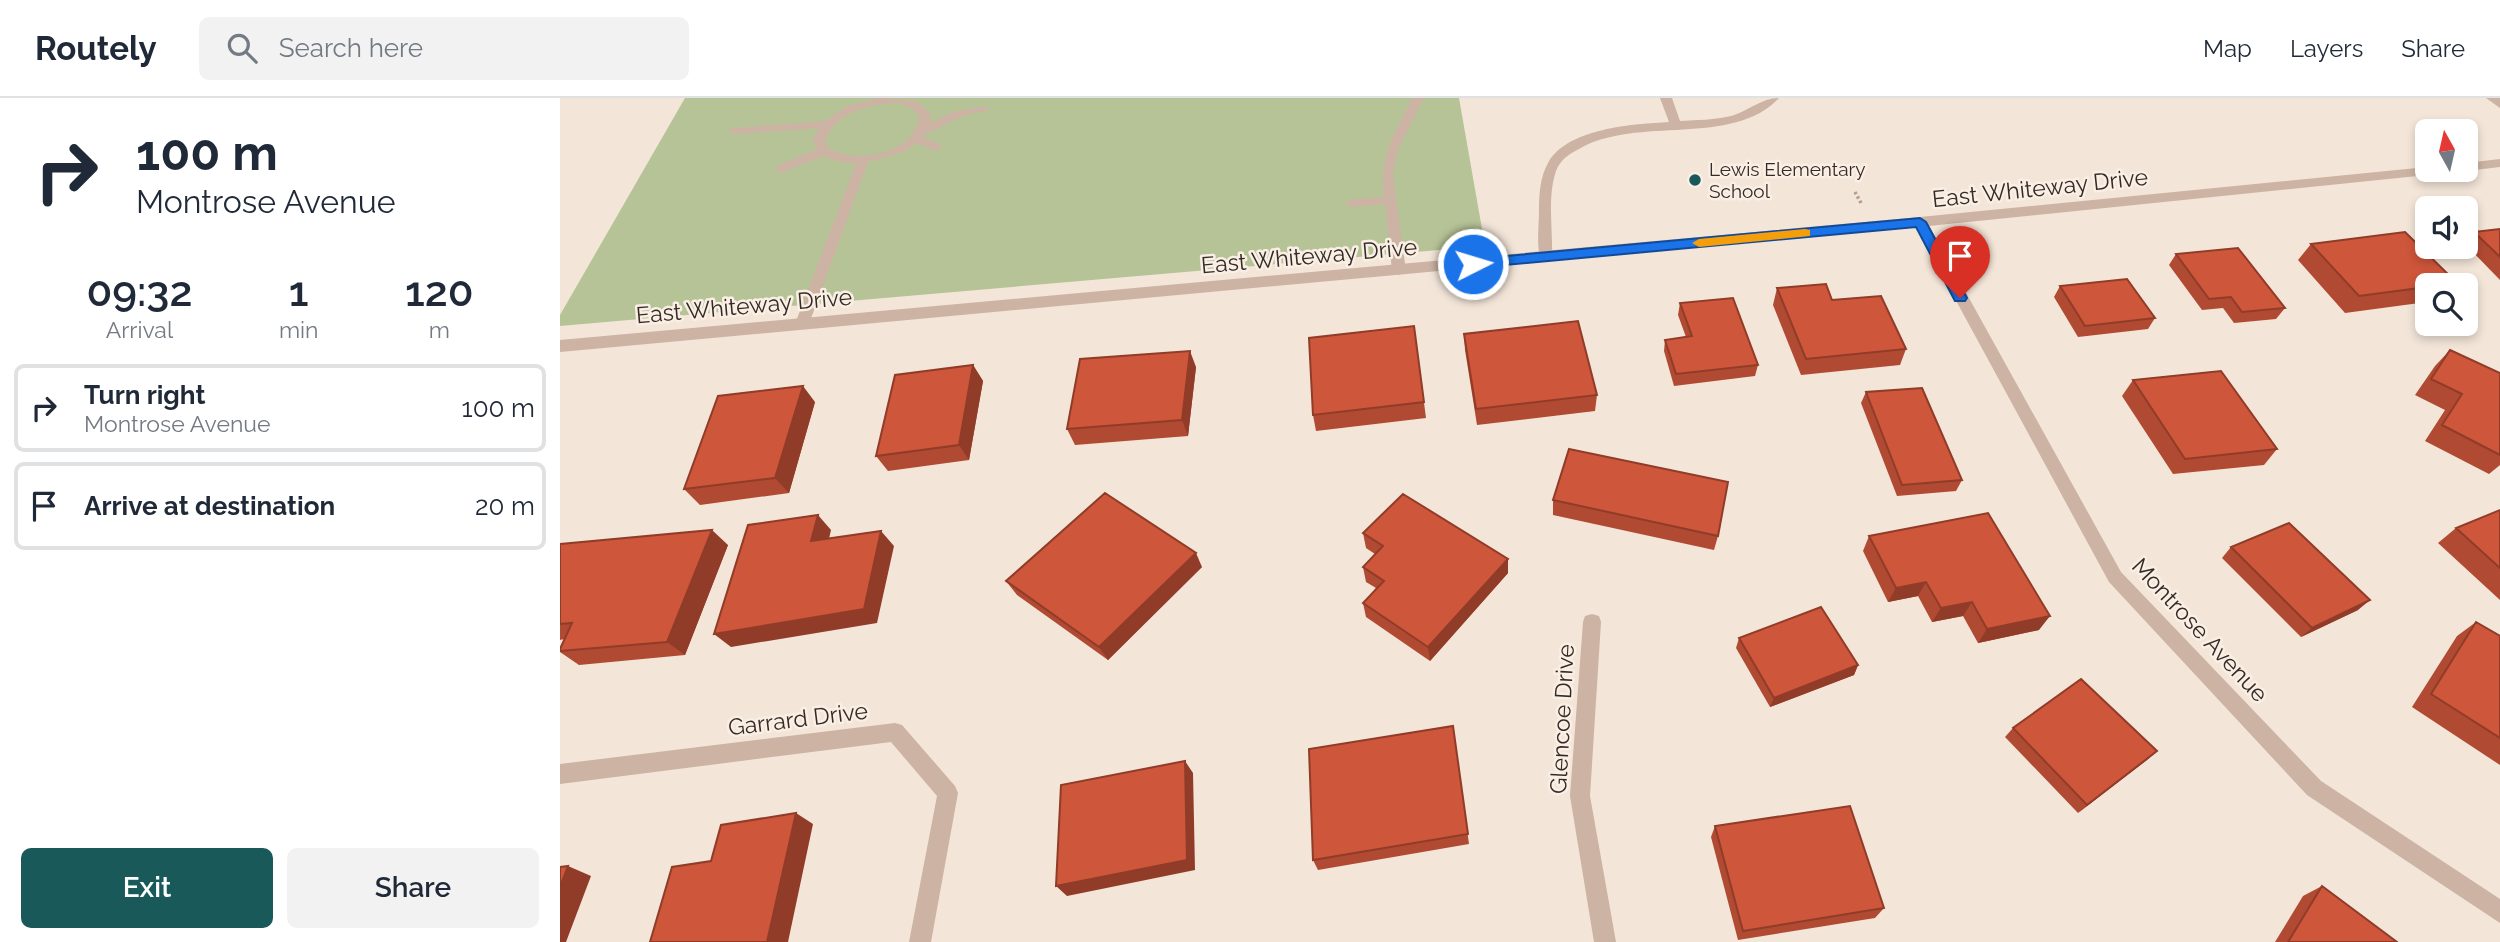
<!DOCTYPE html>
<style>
body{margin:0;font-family:Raleway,sans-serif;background:#f2f2f3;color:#1f2937;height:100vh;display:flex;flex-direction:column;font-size:26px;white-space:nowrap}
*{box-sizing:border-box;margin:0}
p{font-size:23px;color:#747a83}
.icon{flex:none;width:38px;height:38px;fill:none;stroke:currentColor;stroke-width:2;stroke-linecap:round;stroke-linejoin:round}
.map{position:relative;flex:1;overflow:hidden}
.details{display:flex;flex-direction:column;background:#fff;width:560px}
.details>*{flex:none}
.guide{background:#fff;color:#1f2937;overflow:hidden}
.needle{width:46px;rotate:352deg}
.fabs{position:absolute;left:1855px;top:21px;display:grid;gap:14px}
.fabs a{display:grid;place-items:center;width:63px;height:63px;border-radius:10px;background:#fff;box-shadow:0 4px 10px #0003;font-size:35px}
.pin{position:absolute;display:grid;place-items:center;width:60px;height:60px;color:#fff;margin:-72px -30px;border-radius:50% 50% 50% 0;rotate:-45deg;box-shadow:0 0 7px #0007}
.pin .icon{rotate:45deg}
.me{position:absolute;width:77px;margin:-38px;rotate:85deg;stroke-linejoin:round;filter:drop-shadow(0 0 5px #0008)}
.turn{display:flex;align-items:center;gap:24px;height:147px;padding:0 21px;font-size:32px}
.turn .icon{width:91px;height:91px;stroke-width:2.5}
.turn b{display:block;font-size:49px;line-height:60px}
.eta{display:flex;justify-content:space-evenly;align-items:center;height:119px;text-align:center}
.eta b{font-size:42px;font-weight:600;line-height:49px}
.cta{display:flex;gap:14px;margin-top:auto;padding:14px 21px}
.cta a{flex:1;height:80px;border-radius:10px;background:#19595a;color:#fff;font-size:28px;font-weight:600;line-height:80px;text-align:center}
.cta a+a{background:#f2f2f3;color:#1f2937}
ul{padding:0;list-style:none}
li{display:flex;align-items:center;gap:21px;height:88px;margin:0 14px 10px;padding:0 7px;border:4px solid #e0e1e3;border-radius:10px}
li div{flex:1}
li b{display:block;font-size:26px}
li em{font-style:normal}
header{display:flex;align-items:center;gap:42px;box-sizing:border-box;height:98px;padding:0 35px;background:#fff;border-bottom:2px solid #e0e1e3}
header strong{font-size:33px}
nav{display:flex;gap:38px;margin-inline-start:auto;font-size:24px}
.search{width:490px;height:63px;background:#f2f2f3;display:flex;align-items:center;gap:18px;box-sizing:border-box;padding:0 24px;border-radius:10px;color:#747a83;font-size:26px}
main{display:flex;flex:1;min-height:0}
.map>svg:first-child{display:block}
.green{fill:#b6c397}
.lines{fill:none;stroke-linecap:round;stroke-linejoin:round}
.path{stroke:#b79d8d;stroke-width:3.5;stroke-dasharray:2.5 2.5;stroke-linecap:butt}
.lane{fill:#ccb3a3;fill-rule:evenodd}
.street{fill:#ccb3a3;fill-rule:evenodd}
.wall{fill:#b14a32}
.shaded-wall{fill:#903c29}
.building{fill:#ce563a;stroke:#903c29;stroke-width:2}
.route{fill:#1a73e8;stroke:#114b97;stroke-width:2}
.slow{fill:#f59e0b}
.poi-dot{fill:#19595a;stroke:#faefe4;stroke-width:2.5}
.labels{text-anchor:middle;stroke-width:5;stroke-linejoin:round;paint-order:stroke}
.far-poi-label{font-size:19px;fill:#362a26;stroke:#faefe4;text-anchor:start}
.street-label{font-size:23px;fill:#362a26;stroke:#faefe4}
</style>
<header>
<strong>Routely</strong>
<div class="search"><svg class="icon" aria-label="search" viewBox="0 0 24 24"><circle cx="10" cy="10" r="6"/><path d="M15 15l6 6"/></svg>Search here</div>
<nav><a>Map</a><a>Layers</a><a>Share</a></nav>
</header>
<main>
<section class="details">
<div class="guide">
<div class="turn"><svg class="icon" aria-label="right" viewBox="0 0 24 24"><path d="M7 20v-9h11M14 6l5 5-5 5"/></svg><div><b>100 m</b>Montrose Avenue</div></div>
</div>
<div class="eta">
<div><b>09:32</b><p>Arrival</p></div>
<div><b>1</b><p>min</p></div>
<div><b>120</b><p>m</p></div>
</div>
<ul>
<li><svg class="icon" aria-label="right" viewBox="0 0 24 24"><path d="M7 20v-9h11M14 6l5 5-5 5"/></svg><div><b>Turn right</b><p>Montrose Avenue</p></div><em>100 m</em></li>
<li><svg class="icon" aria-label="arrive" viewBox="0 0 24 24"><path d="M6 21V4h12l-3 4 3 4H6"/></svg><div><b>Arrive at destination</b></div><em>20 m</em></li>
</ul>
<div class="cta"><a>Exit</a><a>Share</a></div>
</section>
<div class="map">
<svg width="1940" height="844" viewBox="0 0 1940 844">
<rect width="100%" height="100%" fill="#f3e5d8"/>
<path class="green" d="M125,0H899L925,148L0,228V217Z"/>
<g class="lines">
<path class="path" d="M1295,94L1301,105"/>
<path class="lane" d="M320,0L356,3L371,16L370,25L393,14L424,8L430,11L400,19L365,37L363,40L381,46V52H373L357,45L341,55L308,64L249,226L242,231L237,229L235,226L296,65L280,64L263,58L221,75L217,74V68L257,51L253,42L259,30L174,36L168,33L174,30L265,23L287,8ZM337,5L348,8L359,17C356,56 298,66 269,51L265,42C278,13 307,7 337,5Z
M852,0H864L838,51L833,76L846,173L839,177L832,173L825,106L791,109L785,105L791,101L824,99C819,56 834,37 852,0Z
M1100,0H1112L1120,23C1137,22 1155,22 1171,18C1189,13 1201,0 1219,0C1172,50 1077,17 1019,51C1009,56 1000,62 996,73C987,100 993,131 992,159L986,163L981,162C976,149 979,128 979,113C979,97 980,79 988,65C1007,30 1074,26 1109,24Z"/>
<path class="street" d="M1926,0H1940V10Z
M1940,61V69L1906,73L1901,72H1906V65Z
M1867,69V72H1884L1877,76L1369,128L1561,474L1761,683L1940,801V825L1747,697L1549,484L1356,129L0,254V242L1360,119Z
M1032,516L1039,518L1041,524L1030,698L1056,844H1034L1010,698L1023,524L1025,518Z
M335,625L342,627L395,688L398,695L371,844H349L377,698L331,644L0,686V666Z"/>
</g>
<path class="wall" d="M1940,131V182L1906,147V143L1914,134Z
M1751,146L1897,185L1895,187H1867V204L1785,215L1738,162Z
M1616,156L1725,210L1716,221L1674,225L1663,210L1642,212L1609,167Z
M1500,188L1595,220L1588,231L1518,239L1494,199Z
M1217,190L1272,202L1346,251L1340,267L1241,277L1213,207Z
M1120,205L1198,267L1195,278L1114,288L1104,253L1105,242L1126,239L1118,217Z
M854,228L866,320L756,333L753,317Z
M904,236L1037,297L1035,313L917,327L905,252Z
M1890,252L1940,275V367L1929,376L1865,343L1885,312L1855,297L1875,268Z
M413,267L423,283L409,362L328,373L316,358Z
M636,269L628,338L515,347L507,331Z
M1573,282L1717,351L1704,367L1613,376L1562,298Z
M1306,294L1402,382L1396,393L1337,398L1301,305Z
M255,304L229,395L140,407L124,391Z
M993,402L1158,438L1154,452L993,417Z
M1940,412V502L1878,445L1896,430Z
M803,435L948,475L870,563L806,519L803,505L816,490L806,484L803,469L815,456L806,450Z
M1309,438L1479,532L1418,545L1403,518L1372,524L1358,498L1328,504L1303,453Z
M0,446L168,447L125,557L19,567L0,554V551L4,541L0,542Z
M1671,449L1798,512L1741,539L1662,460Z
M642,469L548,562L457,497L446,483Z
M1916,524L1940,538V667L1852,609L1897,538Z
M1179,540L1298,567L1294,577L1210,609L1176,550Z
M893,628L909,746L758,772L753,762Z
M1453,630L1597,653L1518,715L1445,639Z
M1155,728L1324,810L1315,820L1178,842L1151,739Z
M1762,788L1837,844H1715L1743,798Z"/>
<path class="shaded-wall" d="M630,253L636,269L628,338L622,322Z
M413,267L423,283L409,362L399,347Z
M243,288L255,304L229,395L215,380Z
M258,417L271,432L265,458L251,443Z
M152,432L168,447L125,557L107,544Z
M321,433L334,448L317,525L171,549L154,536Z
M636,455L642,469L548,562L539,549Z
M948,461V475L870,563L868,549Z
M1366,484L1358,498L1328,504L1336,490Z
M1810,502L1798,512L1741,539L1752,530Z
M1412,504L1403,518L1372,524L1381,510Z
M1490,518L1479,532L1418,545L1427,531Z
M1298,567L1294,577L1210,609L1214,600Z
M1597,653L1587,662L1518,715L1527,707Z
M625,663L633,675L635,772L507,798L496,788Z
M236,715L253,726L228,844H207Z
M8,768L31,778L6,844H0V789Z"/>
<path class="building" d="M1940,131V159L1914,134Z
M1845,134L1897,185L1883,187H1867V189L1799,198L1751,146Z
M1678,150L1725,210L1682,214L1671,199L1649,201L1616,156Z
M1567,181L1595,220L1525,228L1500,188Z
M1266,186L1272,202L1321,198L1346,251L1246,261L1217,190Z
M1173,200L1198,267L1116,276L1105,242L1132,238L1120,205Z
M1018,223L1037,297L916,311L904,236Z
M854,228L864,304L753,317L749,240Z
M1890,252L1940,275V357L1882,327L1902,296L1871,281Z
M630,253L622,322L507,331L520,261Z
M413,267L399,347L316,358L335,277Z
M1661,273L1717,351L1625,361L1573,282Z
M243,288L215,380L124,391L158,298Z
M1362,290L1402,382L1342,387L1306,294Z
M1009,351L1168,384L1158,438L993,402Z
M545,395L636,455L539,549L446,483Z
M843,396L948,461L868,549L803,505L824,483L803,469L823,448L803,435Z
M1940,412V470L1896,430Z
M1428,415L1490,518L1427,531L1412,504L1381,510L1366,484L1336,490L1309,438Z
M258,417L251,443L321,433L304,511L154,536L188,427Z
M1729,425L1810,502L1752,530L1671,449Z
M152,432L107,544L0,553V551L12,525L0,526V446Z
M1261,509L1298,567L1214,600L1179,540Z
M1916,524L1940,538V640L1871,596Z
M1521,581L1597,653L1527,707L1453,630Z
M893,628L908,736L753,762L749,651Z
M625,663L627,762L496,788L501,687Z
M1290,708L1324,810L1183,833L1155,728Z
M236,715L207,844H90L112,769L151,763L161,727Z
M8,768L0,789V769Z
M1762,788L1837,844H1728Z"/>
<path class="route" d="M1360,120L1366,124L1407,200L1405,203H1395L1356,129L913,170L906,166L913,161Z"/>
<path class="slow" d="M1245,131L1250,132V138L1139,149L1132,145L1139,141Z"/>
<circle class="poi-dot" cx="1135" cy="82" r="7"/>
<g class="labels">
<g class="far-poi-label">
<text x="1149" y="78">Lewis Elementary<tspan x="1149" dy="22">School</tspan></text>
</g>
<g class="street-label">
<text transform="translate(1480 90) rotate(-6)" y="8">East Whiteway Drive</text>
<text transform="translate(749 158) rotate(-5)" y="8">East Whiteway Drive</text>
<text transform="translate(184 208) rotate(-5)" y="8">East Whiteway Drive</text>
<text transform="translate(1640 532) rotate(47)" y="8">Montrose Avenue</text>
<text transform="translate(238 621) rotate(-7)" y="8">Garrard Drive</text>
<text transform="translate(1002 621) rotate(-87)" y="8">Glencoe Drive</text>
</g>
</g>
</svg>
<div class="fabs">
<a><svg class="needle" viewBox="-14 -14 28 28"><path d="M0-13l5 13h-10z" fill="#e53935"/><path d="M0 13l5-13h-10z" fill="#747a83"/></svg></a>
<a><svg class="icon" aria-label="sound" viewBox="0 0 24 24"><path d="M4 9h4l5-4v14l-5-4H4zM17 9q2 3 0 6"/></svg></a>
<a><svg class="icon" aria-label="search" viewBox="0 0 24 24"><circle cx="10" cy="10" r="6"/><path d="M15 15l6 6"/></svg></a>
</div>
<div class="pin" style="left:1400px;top:200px;background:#d93025"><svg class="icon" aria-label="arrive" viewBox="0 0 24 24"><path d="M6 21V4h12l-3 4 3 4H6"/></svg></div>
<svg class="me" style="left:913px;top:166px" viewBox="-20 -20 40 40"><circle r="17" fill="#1a73e8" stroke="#fff" stroke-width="3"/><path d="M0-11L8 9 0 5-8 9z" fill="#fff"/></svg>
</div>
</main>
